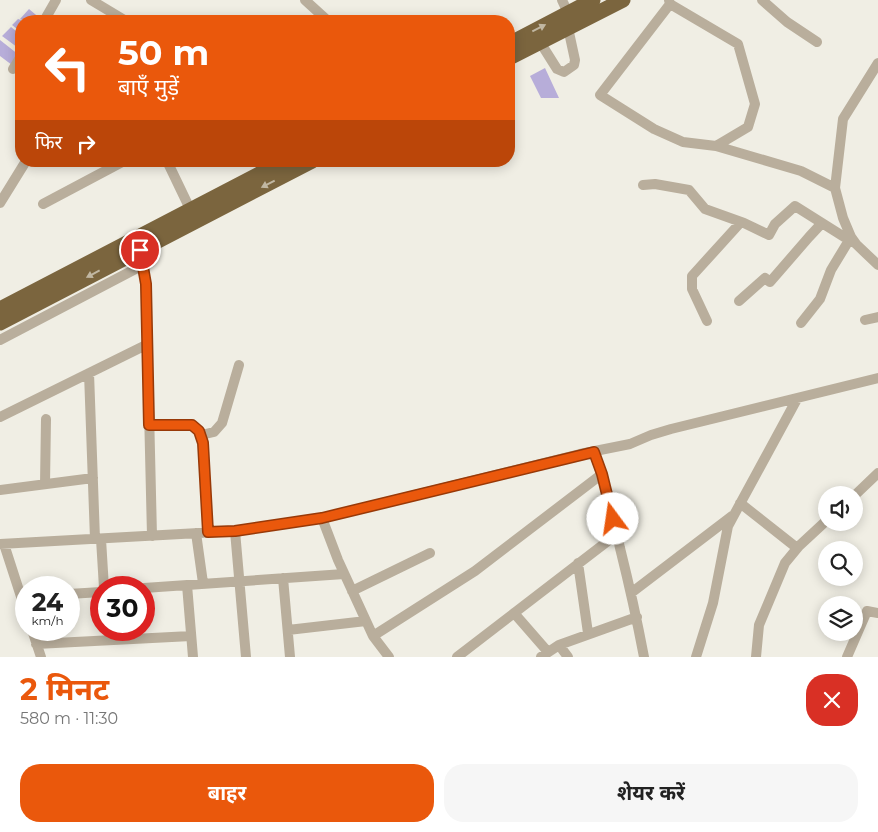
<!DOCTYPE html>
<html lang="hi">
<meta charset="utf-8">
<style>
body{margin:0;font-family:Montserrat,"Noto Sans Devanagari",sans-serif;background:#f6f6f6;color:#222;height:100vh;display:flex;flex-direction:column;font-size:19px;white-space:nowrap}
*{box-sizing:border-box;margin:0}
p{font-size:16px;color:#767676}
.icon{flex:none;width:28px;height:28px;fill:none;stroke:currentColor;stroke-width:2;stroke-linecap:round;stroke-linejoin:round}
.map{position:relative;height:657px;overflow:hidden}
.details{display:flex;flex-direction:column;background:#fff;flex:1}
.details>*{flex:none}
.banner{position:absolute;left:15px;top:15px;width:500px;height:152px;border-radius:20px;box-shadow:0 2px 12px #0003;background:#ea580c;color:#fff;overflow:hidden}
.controls{position:absolute;left:818px;top:486px;display:grid;gap:10px}
.controls a{display:grid;place-items:center;width:45px;height:45px;border-radius:50%;background:#fff;box-shadow:0 2px 12px #0003;font-size:25px}
.speed{position:absolute;left:15px;top:576px;display:flex;gap:10px;font-size:25px;font-weight:700;text-align:center}
.speed>*{display:grid;place-content:center;width:65px;height:65px;border-radius:50%;background:#fff;box-shadow:0 2px 12px #0003;line-height:1}
.speed small{font-size:12px;font-weight:400}
.speed .limit{border:8px solid #d22;background:#fff;color:#111}
.pin{position:absolute;display:grid;place-items:center;width:42px;height:42px;color:#fff;margin:-21px;border:2px solid #fff;border-radius:50%;box-shadow:0 1px 5px #0007}
.me{position:absolute;width:55px;margin:-28px;rotate:346deg;stroke-linejoin:round;filter:drop-shadow(0 0 4px #0008)}
.turn{display:flex;align-items:center;gap:18px;height:105px;padding:0 20px;font-size:22px}
.turn .icon{width:65px;height:65px;stroke-width:2.5}
.turn b{display:block;font-size:35px;line-height:42px}
.then{display:flex;align-items:center;height:48px;padding:0 20px;background:#0003;gap:10px;font-size:19px}
.round{display:grid;place-items:center;flex:none;width:52px;height:52px;border-radius:20px;background:#f6f6f6}
.headline{display:flex;align-items:center;justify-content:space-between;height:85px;padding:0 20px}
h1{font-size:30px;font-weight:700;line-height:38px;color:#ea580c}
.cta{display:flex;gap:10px;margin-top:auto;padding:10px 20px}
.cta a{flex:1;height:58px;border-radius:20px;background:#ea580c;color:#fff;font-size:20px;font-weight:700;line-height:58px;text-align:center}
.cta a+a{background:#f6f6f6;color:#222}
.map>svg:first-child{display:block}
.building{fill:#b7add9}
.lines{fill:none;stroke-linecap:round;stroke-linejoin:round}
.minor{stroke:#b9ae9c;stroke-width:10}
.highway{stroke:#7b653e;stroke-width:15}
.oneway{fill:#c1b7a2}
.route-casing{stroke:#983908;stroke-width:12}
.route{stroke:#ea580c;stroke-width:9}
</style>
<div class="map">
<svg width="878" height="657" viewBox="0 0 878 657">
<rect width="100%" height="100%" fill="#f0eee4"/>
<path class="building" d="M29,9L42,20L41,21H24L20,19Z
M18,19L21,20V32L12,25Z
M11,27L21,35V50L2,36Z
M0,40L19,55L12,65L0,56Z
M545,68L559,98H541L530,76Z"/>
<g class="lines">
<path class="minor" d="M91,0L126,21
M305,0L328,21
M562,0L570,17
M669,0L670,4L738,44L755,104L748,127L716,146L683,142L654,129L600,95L670,4
M762,0L787,22L817,42
M44,21L56,0
M540,42L557,69L564,72L574,65L575,60L567,23
M878,63L843,119L835,188L843,218L851,237L856,244L878,265
M13,69L21,56
M716,146L801,171L835,188
M167,161L191,211
M643,185L655,184L689,190L705,209L744,223L769,235L775,224L795,206L849,240
M0,203L26,161
M43,204L124,161
M140,250L146,284L152,536
M739,301L765,278L770,282L809,237L822,223
M865,320L878,317
M707,321L692,289V276L741,222
M801,323L820,299L831,270L851,237
M0,340L143,265
M89,373L95,539
M0,417L148,344
M149,425H191L199,431L203,443L208,532
M201,435L214,432L222,423L239,365
M594,452C605,483 613,516 620,548C629,584 637,620 644,657
M45,484L46,419
M0,490L93,478
M854,496L878,473
M740,503L797,548
M322,518L338,560L373,636
M235,531L246,657
M196,533L203,583
M101,539L104,588
M0,544L235,531L322,518L580,454L630,444L651,435L671,429L878,378
M4,544L26,612
M578,563L588,633
M283,578L290,657
M187,585L193,657
M144,588L344,574
M352,591L430,553
M631,593L732,516
M69,594L101,592
M514,613L548,652
M32,630L41,657
M288,630L366,621
M36,644L191,636
M559,645L568,657
M389,657L373,636L475,571L602,474
M457,657L617,534
M541,657L559,645L637,617
M696,657L713,603L728,526L797,399
M756,657L759,625L785,563L799,546L826,521
M847,657L867,611L878,613"/>
<path class="highway" d="M509,44L593,0
M509,58L623,0
M0,309L284,161
M0,323L312,161"/>
</g>
<defs><path id="oneway-solid" d="M-6-.8H1V-3.2L6.5 0L1 3.2V.8H-6Z" transform="scale(1.25)"/></defs>
<g class="oneway">
<use href="#oneway-solid" transform="translate(539 28) rotate(-27)"/>
<use href="#oneway-solid" transform="translate(268 184) rotate(153)"/>
<use href="#oneway-solid" transform="translate(93 274) rotate(152)"/>
</g>
<g class="lines">
<defs>
<path id="route" d="M140,250L146,284L149,425H192L199,431L203,443L208,532L235,531L322,518L594,452L602,474L613,519"/>
</defs>
<use href="#route" class="route-casing"/>
<use href="#route" class="route"/>
</g>
</svg>
<div class="controls">
<a><svg class="icon" aria-label="sound" viewBox="0 0 24 24"><path d="M4 9h4l5-4v14l-5-4H4zM17 9q2 3 0 6"/></svg></a>
<a><svg class="icon" aria-label="search" viewBox="0 0 24 24"><circle cx="10" cy="10" r="6"/><path d="M15 15l6 6"/></svg></a>
<a><svg class="icon" aria-label="layers" viewBox="0 0 24 24"><path d="M12 4l9 5-9 5-9-5zM3 14l9 5 9-5"/></svg></a>
</div>
<div class="speed"><div>24<small>km/h</small></div><div class="limit">30</div></div>
<div class="pin" style="left:140px;top:250px;background:#d93025"><svg class="icon" aria-label="arrive" viewBox="0 0 24 24"><path d="M6 21V4h12l-3 4 3 4H6"/></svg></div>
<svg class="me" style="left:613px;top:519px" viewBox="-20 -20 40 40"><circle r="19" fill="#fff"/><path d="M0-13L10 11 0 6-10 11z" fill="#ea580c"/></svg>
<div class="banner">
<div class="turn"><svg class="icon" aria-label="left" viewBox="0 0 24 24"><path d="M17 20v-9H6M10 6l-5 5 5 5"/></svg><div><b>50 m</b>बाएँ मुड़ें</div></div>
<div class="then">फिर<svg class="icon" aria-label="right" viewBox="0 0 24 24"><path d="M7 20v-9h11M14 6l5 5-5 5"/></svg></div>
</div>
</div>
<section class="details">
<div class="headline"><div><h1>2 मिनट</h1><p>580 m · 11:30</p></div><a class="round" style="background:#d93025;color:#fff"><svg class="icon" aria-label="close" viewBox="0 0 24 24"><path d="M6 6l12 12M18 6L6 18"/></svg></a></div>
<div class="cta"><a>बाहर</a><a>शेयर करें</a></div>
</section>
